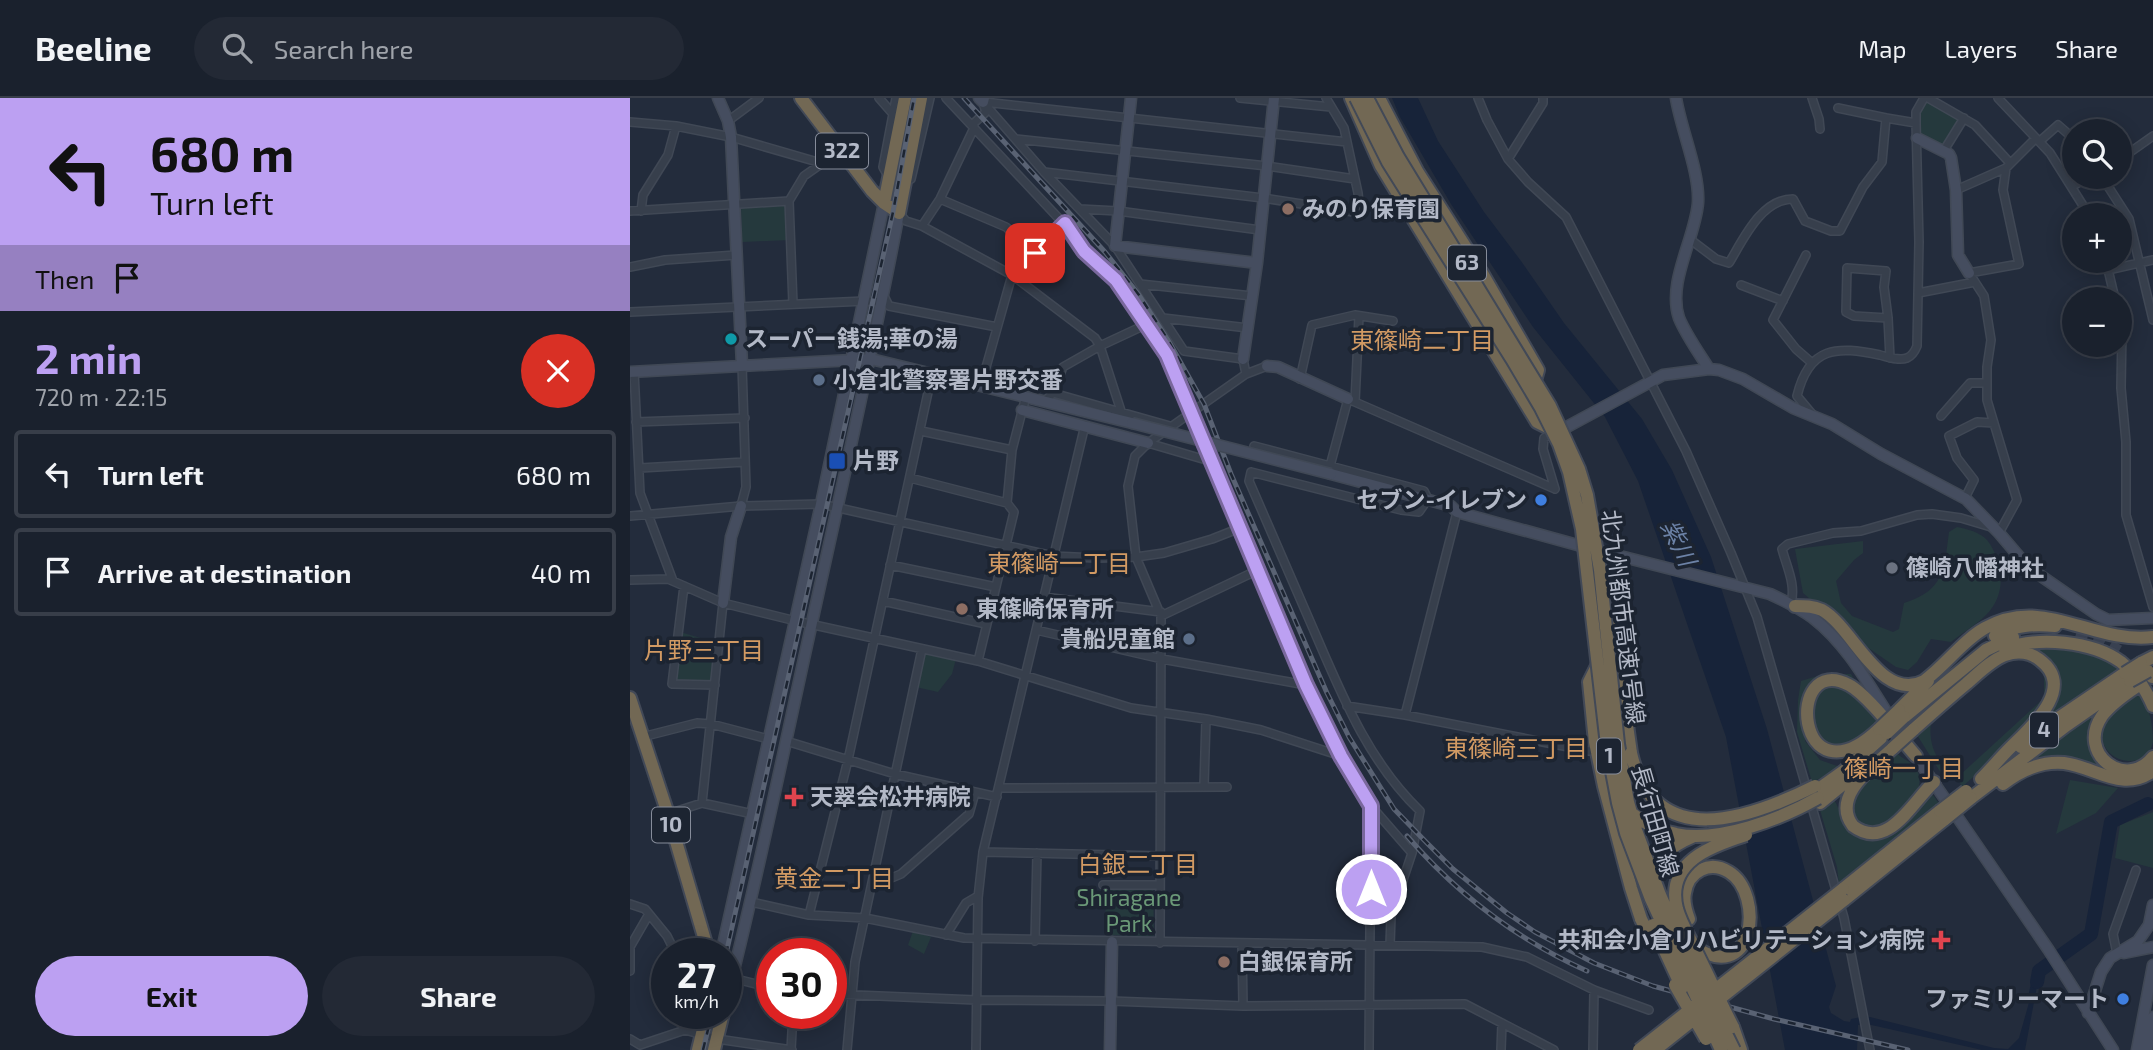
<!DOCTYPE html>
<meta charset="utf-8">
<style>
body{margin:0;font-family:"Exo 2","Noto Sans JP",sans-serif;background:#232935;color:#f1f3f6;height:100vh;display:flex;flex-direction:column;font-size:26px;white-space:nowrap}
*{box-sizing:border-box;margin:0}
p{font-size:23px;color:#9fa3aa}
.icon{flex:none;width:38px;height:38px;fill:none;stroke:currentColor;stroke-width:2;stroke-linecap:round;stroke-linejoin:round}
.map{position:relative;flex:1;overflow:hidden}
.drawer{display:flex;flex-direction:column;background:#1a212d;width:630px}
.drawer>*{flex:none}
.hud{background:#bca0f2;color:#111;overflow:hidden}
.fabs{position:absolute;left:1432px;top:21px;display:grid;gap:14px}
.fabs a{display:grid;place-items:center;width:70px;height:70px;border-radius:50%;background:#1a212d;box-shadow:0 4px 18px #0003,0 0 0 2px #383e49;font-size:35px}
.speed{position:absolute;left:21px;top:840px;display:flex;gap:14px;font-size:35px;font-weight:700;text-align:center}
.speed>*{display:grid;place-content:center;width:91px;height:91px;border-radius:50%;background:#1a212d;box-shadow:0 4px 18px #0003,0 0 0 2px #383e49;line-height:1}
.speed small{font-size:18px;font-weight:400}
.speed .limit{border:10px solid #d22;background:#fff;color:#111}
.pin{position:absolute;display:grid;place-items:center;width:60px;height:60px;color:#fff;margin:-30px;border-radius:14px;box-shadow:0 4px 10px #0006}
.me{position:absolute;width:77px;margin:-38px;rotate:0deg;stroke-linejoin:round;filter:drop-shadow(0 0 5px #0008)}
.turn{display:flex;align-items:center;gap:24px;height:147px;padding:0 35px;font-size:32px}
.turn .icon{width:91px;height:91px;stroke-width:2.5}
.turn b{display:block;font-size:49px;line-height:60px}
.then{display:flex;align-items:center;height:66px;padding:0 35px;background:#0003;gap:14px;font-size:26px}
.round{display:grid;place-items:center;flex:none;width:74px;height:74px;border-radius:37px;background:#232935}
.overview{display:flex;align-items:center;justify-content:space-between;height:119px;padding:0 35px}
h1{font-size:42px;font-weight:700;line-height:52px;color:#bca0f2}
.primary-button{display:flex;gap:14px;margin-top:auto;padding:14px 35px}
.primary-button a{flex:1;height:80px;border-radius:42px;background:#bca0f2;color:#111;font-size:28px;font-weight:700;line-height:80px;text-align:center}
.primary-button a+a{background:#232935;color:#f1f3f6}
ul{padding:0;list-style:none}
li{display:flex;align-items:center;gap:21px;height:88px;margin:0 14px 10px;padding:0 21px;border:4px solid #383e49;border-radius:7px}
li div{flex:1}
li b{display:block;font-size:26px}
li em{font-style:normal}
header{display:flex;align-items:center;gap:42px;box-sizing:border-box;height:98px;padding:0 35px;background:#1a212d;border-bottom:2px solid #383e49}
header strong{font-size:33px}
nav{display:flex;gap:38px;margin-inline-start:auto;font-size:24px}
.search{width:490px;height:63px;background:#232935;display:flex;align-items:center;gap:18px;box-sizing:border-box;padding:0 24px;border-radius:38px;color:#9fa3aa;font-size:26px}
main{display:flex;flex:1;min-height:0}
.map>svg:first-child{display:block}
.green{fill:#25393d}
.water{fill:#172339}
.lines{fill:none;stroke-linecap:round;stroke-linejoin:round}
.river{stroke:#172339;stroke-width:14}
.highway-tunnel{stroke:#394151;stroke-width:12;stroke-dasharray:12 6;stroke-linecap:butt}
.street-casing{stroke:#404855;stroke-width:10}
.secondary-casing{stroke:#404855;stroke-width:13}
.primary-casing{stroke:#404855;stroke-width:14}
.highway-casing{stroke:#424957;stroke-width:16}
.street{stroke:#373f4c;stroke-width:7}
.secondary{stroke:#454d5f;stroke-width:10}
.primary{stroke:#555d6c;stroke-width:10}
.highway{stroke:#726854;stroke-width:12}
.rail-casing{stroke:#596273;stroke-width:5}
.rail{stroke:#1c2431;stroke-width:2.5;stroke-dasharray:8;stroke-linecap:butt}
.secondary-bridge-casing{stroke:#404855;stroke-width:13;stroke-linecap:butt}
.highway-bridge-casing{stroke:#424957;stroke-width:16;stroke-linecap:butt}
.secondary-bridge{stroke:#454d5f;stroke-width:10}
.highway-bridge{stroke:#726854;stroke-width:12}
.route-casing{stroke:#7a689d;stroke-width:18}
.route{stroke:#bca0f2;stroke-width:12}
.education-dot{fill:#8d6e63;stroke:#1c2431;stroke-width:2.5}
.culture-dot{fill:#0f9aa8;stroke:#1c2431;stroke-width:2.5}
.service-dot{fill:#5c6f8a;stroke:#1c2431;stroke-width:2.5}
.transit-dot{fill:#1a4fb4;stroke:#1c2431;stroke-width:2.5}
.shop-dot{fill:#3f7fe0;stroke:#1c2431;stroke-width:2.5}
.worship-dot{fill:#6b7280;stroke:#1c2431;stroke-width:2.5}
.health-dot{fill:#e0444e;stroke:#1c2431;stroke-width:2.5}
.labels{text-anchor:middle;stroke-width:7;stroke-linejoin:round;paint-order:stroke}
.shield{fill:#1c2431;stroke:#868c9a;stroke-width:2}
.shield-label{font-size:21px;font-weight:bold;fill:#b3b9c7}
.poi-label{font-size:23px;font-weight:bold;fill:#b3b9c7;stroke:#1c2431;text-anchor:start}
.street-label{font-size:23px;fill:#b3b9c7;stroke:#1c2431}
.park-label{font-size:23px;fill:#6a9877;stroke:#1c2431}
.neighbourhood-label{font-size:24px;fill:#d29a63;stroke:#1c2431}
.water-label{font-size:24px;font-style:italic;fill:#6c82a6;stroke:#1c2431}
</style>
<header>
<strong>Beeline</strong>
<div class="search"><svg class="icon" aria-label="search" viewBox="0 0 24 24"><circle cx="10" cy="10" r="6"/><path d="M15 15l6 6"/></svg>Search here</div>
<nav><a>Map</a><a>Layers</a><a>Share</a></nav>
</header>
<main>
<section class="drawer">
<div class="hud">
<div class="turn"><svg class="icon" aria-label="left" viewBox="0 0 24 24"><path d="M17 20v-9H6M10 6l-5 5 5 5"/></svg><div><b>680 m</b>Turn left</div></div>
<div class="then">Then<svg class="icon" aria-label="arrive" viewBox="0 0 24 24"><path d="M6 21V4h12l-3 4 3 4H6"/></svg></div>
</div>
<div class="overview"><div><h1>2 min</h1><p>720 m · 22:15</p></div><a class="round" style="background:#d93025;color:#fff"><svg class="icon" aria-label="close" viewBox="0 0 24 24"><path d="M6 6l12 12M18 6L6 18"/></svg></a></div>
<ul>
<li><svg class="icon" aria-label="left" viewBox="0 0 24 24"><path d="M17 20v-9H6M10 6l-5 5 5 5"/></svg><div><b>Turn left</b></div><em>680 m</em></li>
<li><svg class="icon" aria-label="arrive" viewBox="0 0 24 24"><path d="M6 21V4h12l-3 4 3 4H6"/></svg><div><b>Arrive at destination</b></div><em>40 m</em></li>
</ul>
<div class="primary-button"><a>Exit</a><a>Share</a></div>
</section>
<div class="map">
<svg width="1523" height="952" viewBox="0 0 1523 952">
<rect width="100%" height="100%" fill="#232c3c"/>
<path class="green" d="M1294,0L1334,20L1313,54L1287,40L1286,15Z
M159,107L160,142L112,144L111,109Z
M1327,429C1337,431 1350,434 1357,442C1374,464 1377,497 1356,517C1346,527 1332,535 1321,544L1301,541L1287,564L1278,572L1266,569L1234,547L1173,495L1165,451L1233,443V455L1224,462L1206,483L1211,505L1222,518L1263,534L1269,531L1274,505C1315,492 1314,471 1319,434Z
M50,534L88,545L83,585H44Z
M1407,549C1443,551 1460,554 1493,570L1418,621L1416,619L1426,574L1420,563L1407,554Z
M295,554L326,561L322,576L308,594L286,589Z
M1414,570L1419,592L1413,610L1360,664L1332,689L1329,683L1330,677L1414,600Z
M1194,576H1221L1224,581L1220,584L1187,585L1175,643L1190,662L1210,669L1200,676L1182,684L1167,634L1168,602L1171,583Z
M1199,588C1223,588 1237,609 1250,627C1238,637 1222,650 1205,648C1182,646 1178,615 1186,598C1189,593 1194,591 1199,588Z
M1510,593C1519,609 1523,625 1523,644C1518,670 1484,668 1474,647C1471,640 1472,633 1475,626C1482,612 1497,602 1510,593Z
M1461,617L1465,621C1455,644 1459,655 1476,672L1404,664L1401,661Z
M1301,625C1298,647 1307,662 1321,679L1316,683L1287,637Z
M1267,655C1272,661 1280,663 1285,669C1296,684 1285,705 1273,715C1266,721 1257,726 1249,730L1230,727C1207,699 1248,673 1267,655Z
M1440,682L1488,690L1466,715L1426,736Z
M1303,697L1310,707L1265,743C1244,753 1228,773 1209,787L1207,769L1190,712L1197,709L1204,702C1211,712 1211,724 1219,732C1234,748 1259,745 1273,729C1280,721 1285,709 1293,702C1296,700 1300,699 1303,697Z
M1523,714V770L1485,760L1490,727Z
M476,788L523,789L524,838L475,837Z
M283,833L301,839L294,856L278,847Z"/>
<path class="water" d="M762,0H788L808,43L854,114L891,163L934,225L1012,321L1042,372L1081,459L1137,631L1206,888L1199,909L1201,915L1214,923L1220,924L1221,921L1236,918L1364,950L1378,951L1389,940L1400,901L1398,899L1404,871L1410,864L1415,870L1407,888L1395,952H1352L1237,926L1228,927L1227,952H1155L1096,639L1008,383L975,319L903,229L821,106L770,19Z"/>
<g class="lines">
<path class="river" d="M1407,884L1409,873L1461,836L1481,724L1518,706"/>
<path class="highway-tunnel" d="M1447,533L1465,539L1489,553"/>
<defs>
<path id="street" d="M249,0L263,16
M316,0L434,126L454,153L486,182L537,257L676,587L711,658
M610,0L701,9
M848,0L857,22L878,61L898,84L936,119L1056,353L1101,455L1127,519L1214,820L1240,952
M1182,0L1189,21L1190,31
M1298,0L1345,27L1380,65
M1368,0L1420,55L1459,117
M353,4L414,74L485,148L554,253L613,261L616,276
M354,4L717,44
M1208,10L1256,20
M98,23L129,0
M0,24L46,28L101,39L191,65
M1463,33L1471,25
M386,41L637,68L725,81
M1410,43L1428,27L1444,41
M1313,54L1334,20
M878,61L913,5V0
M1489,62L1523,38
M414,74L633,100L730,115L728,95L714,30L696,0
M258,78L253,69L266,0
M1472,79L1499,121L1523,222
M281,81L300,0
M1442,88L1460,79
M1326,92L1376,70L1406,40
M310,101L376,129L405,155
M159,103L163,206
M450,111L488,113L630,132
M0,113L159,103L174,78L211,52
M11,113L13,97L38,57L46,28
M269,115L276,123L292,128L382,177L465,240L470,248L492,316
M292,128L310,101L344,30V25L356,14L354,8
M1061,142L1086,161L1099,165C1113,142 1131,101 1163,101L1175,123L1201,133H1210L1233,89L1252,64L1256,20L1286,25
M1176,157L1143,222L1166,251L1182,265
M1476,163L1485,201
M0,169L35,162L106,157
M1478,172L1523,162
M510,186L622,198
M1111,187L1153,203
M1288,195L1345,184
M254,198L259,208L367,229
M0,214L235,203L252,204
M533,220L618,230
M1258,220L1254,189L1256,173L1217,170L1216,214L1224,218L1258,220L1260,260
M1489,220L1492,233L1491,290L1496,344V417L1523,509
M4,273L10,395L43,483
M670,281L682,227L725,217L763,223
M351,287L382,177L434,126
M423,295L540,328
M415,303L423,295L433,269L470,248L515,227
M725,304L729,218
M1182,316L1167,298C1179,248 1207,248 1250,257C1258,259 1269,263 1277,260C1282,258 1285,253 1287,248L1289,144L1286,25V14L1294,0
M1311,318L1340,285H1357
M6,324L115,320
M291,333L382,352
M518,345L583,364
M624,348L700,368
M10,370L115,364
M280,380L377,405
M925,391L913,351L914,340L926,334
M1335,400L1344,382L1327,360L1319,338L1347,324L1364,325
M111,408L116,389L112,267
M0,418L111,408L191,406L423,458L466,460L506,459L534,455L582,441L610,430
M1369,435L1387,402L1357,302V269L1361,242L1354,198L1339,175L1389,166L1373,92L1376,70
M260,467L366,489
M0,482L38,481L93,505L166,523L348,563L501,610L576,621L631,632L711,658L741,708L739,952
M54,488L42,586L85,587
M414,499L531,514
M253,503L356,526
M1161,506C1166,486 1157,470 1152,451L1158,446L1203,435L1231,433L1287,417L1302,416L1331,420L1361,429
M531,518L628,472
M406,532L532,561L676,587
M348,563L384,414L377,405L382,352L396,298
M717,608L775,617L827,414
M775,617L959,653
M12,639L67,625L81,626L138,641
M156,643L265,676L367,699
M574,688L576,621
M369,690L597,689
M72,705L93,505
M742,709L782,755
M38,716L72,705L123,716
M353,754L531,758
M243,784L259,781L271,776L339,716L345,695
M473,787H530
M121,804L179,817L235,820L334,840L852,849L897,859L964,892L1019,912
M0,806L15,811L37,838L46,856
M179,817L218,662L302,276
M316,837L336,805L348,798
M405,843L407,755
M530,845L531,518L506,459L498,388L505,358L518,345L616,276L637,268
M612,846L613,908
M760,847L761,818L782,755L790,713C739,664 713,600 685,535C663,485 641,434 619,383L621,374L771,412L789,414L798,401L794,393L700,368L718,301L925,391
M1487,856L1483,836L1506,772
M0,873V849L19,816
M102,880L142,890
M201,896L346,902L481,903L613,908L835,906L924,952
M0,941L10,947L55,932L87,941L162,952
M161,952L163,915
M217,952L225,864L292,551
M346,952L348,800L353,754L455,327
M871,952L872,925
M963,952L964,892"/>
<path id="secondary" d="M88,0L98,23L101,39L112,267
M349,0L353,4L354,0
M501,0L485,148L627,165
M1046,0C1051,32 1070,74 1068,105C1065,141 1037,184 1049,220C1056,237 1069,255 1079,271
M1287,40L1319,56L1321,60L1326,92L1328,157L1339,175
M613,261L627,165L644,0
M637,268L648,269L718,301
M0,274L241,261L502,325
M392,312L518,345
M933,331L1033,277L1079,271L1089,272L1113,281L1163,310L1202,326L1251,356L1336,401L1369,435L1398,469L1466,516L1478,522L1523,520
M701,376L821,408L827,414L962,451L1140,496C1155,503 1169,510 1183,520C1217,546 1239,587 1262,623
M93,505L101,439L111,408
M1282,653L1418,851L1483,952
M1494,855L1523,849
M91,856L191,406L254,105
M102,880C131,764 155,646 181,529C211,391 243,254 269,115
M1458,915L1471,874L1480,860L1508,843L1519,827L1523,807
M480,952L482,844
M1507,952L1523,867
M1517,952L1523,919"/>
<path id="primary" d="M962,458L972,550"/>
<path id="highway" d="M171,0L242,93L254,105L269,115L291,0
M721,0L751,68L907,324L917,329
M749,0L787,73L852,175L908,272L906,279
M254,105L275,0
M1165,508C1174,508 1183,508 1192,512C1223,529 1251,606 1294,583C1316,567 1332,543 1355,530C1414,497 1462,546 1523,539
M979,516L987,557L1001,655
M1365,538C1385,527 1404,526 1425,528
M1375,551C1408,538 1462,543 1491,564C1505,575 1516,592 1523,608
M969,564L959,584L965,644L974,688L1001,790L1011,821
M1511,565L1523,559
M1522,579L1523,578
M1506,589C1494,597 1481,606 1472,618C1446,656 1496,693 1523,659
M0,600L38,716L79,856
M1269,612L1298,583
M1274,619L1356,552L1383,539
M1249,631C1165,710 1154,553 1219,587C1238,597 1270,640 1286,658
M1283,632C1300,617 1318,601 1336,586C1348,576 1360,563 1375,557C1387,553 1400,554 1410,562C1447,590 1400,630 1380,650C1370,660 1361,671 1351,681
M1391,649L1430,619L1495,575
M1263,650C1244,668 1200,698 1223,728C1258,754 1282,704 1304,684
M1373,686C1391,672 1410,663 1434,665C1466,669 1492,695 1523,673
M1186,693L1214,673L1251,640
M1341,700L1437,627L1500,583
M1190,705L1234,669
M1213,791L1310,713
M1214,802L1315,721
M1059,821C1056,813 1053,804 1055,795C1058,773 1080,762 1099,774C1135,796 1125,893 1060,846
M96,879L102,880L96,902
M1103,929L1111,952
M68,952L77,915
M84,952L93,915"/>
</defs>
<use href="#street" class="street-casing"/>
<use href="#secondary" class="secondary-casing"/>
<use href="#primary" class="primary-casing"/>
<use href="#highway" class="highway-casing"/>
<use href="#street" class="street"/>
<use href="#secondary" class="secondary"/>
<use href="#primary" class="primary"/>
<use href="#highway" class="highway"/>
<defs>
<path id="rail" d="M334,0L475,154L509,197L538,242L574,306L601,376L697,595L719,639L764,711L796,744L823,771L877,815L905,834L964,865L1023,888L1144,921L1278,952
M777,738C827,796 888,842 957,873
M96,856L263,114L284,0
M73,952L82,915"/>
</defs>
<use href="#rail" class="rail-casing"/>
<use href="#rail" class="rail"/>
<defs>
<path id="secondary-bridge" d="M502,325L701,376"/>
<path id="highway-bridge" d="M726,0L758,64L882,261L911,310L929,346L939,374L952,431L977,647L988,705L996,735L1021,801L1091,952
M737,0L768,59L920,308L949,371L957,397L970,472L988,646L998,704L1006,732L1030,797L1048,838L1104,952
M1495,575L1511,565
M1500,583L1518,573
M1249,631L1269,612
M1257,635L1274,619
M1263,650L1283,632
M1001,655C1024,755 1119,721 1185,688
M1310,713L1336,693
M1001,715C1015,726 1029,733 1046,736C1089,745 1151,721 1188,700
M1315,721L1341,700
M1021,779C1027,759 1043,747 1062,739
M1011,821L1023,846
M1023,827L1052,890
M1045,887L1076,941
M1103,929C1090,903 1078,877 1065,851C1059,838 1051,825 1047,811C1035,764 1081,748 1116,737
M1009,952L1213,791
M1025,952L1214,802"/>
</defs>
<use href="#secondary-bridge" class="secondary-bridge-casing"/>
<use href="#highway-bridge" class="highway-bridge-casing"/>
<use href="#secondary-bridge" class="secondary-bridge"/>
<use href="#highway-bridge" class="highway-bridge"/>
</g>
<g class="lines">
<defs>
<path id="route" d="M405,155L435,125L454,153L486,182L537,257L676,587L711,658L741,708V791"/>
</defs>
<use href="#route" class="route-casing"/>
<use href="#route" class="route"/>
</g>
<g class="education-dot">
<circle cx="658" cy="111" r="7"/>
<circle cx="332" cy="511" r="7"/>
<circle cx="594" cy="864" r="7"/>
</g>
<circle class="culture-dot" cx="101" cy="241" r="7"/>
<g class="service-dot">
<circle cx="189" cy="282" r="7"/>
<circle cx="559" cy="541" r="7"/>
</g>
<rect class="transit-dot" x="198" y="354" width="18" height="18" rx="3.5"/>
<g class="shop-dot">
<circle cx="911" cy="402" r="7"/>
<circle cx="1493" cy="901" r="7"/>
</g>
<circle class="worship-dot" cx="1262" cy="470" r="7"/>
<g class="health-dot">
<path d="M160.5 688.5h7v7h7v7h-7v7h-7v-7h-7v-7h7z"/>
<path d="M1307.5 831.5h7v7h7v7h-7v7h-7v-7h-7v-7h7z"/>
</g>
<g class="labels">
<g class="shield">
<rect x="186" y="35.5" width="52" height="35" rx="5"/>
<rect x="818" y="147.5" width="38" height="35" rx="5"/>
<rect x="1400" y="614.5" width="28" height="35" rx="5"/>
<rect x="967" y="640.5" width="24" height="35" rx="5"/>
<rect x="22" y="709.5" width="38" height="35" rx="5"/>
</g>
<g class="shield-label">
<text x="212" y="60">322</text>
<text x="837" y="172">63</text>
<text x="1414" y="639">4</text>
<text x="979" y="665">1</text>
<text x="41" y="734">10</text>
</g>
<g class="poi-label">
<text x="672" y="119">みのり保育園</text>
<text x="115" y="249">スーパー銭湯;華の湯</text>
<text x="203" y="290">小倉北警察署片野交番</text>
<text x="223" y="371">片野</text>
<text x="897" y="410" text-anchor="end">セブン-イレブン</text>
<text x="1276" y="478">篠崎八幡神社</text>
<text x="346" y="519">東篠崎保育所</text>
<text x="545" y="549" text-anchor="end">貴船児童館</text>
<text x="180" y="707">天翠会松井病院</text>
<text x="1295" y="850" text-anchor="end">共和会小倉リハビリテーション病院</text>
<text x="608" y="872">白銀保育所</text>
<text x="1479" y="909" text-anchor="end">ファミリーマート</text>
</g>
<g class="street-label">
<text transform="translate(993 519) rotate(83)" y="8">北九州都市高速1号線</text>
<text transform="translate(1025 723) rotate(74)" y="8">長行田町線</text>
</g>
<g class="park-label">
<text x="499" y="808">Shiragane<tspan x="499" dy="26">Park</tspan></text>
</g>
<g class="neighbourhood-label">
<text x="792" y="251">東篠崎二丁目</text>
<text x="429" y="474">東篠崎一丁目</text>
<text x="74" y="561">片野三丁目</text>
<text x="886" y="659">東篠崎三丁目</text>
<text x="1274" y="679">篠崎一丁目</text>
<text x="508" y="775">白銀二丁目</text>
<text x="204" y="789">黄金二丁目</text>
</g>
<g class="water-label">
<text transform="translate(1048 445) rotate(64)" y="8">紫川</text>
</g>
</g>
</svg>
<div class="fabs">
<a><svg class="icon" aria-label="search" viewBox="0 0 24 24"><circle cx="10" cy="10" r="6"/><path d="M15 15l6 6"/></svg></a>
<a>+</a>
<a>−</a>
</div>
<div class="speed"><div>27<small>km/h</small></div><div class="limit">30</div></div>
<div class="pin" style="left:405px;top:155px;background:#d93025"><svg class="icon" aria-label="arrive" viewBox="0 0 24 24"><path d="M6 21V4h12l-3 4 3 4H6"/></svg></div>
<svg class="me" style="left:741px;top:791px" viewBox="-20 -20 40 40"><circle r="17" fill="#bca0f2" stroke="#fff" stroke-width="3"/><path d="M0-11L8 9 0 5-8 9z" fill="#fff"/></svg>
</div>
</main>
